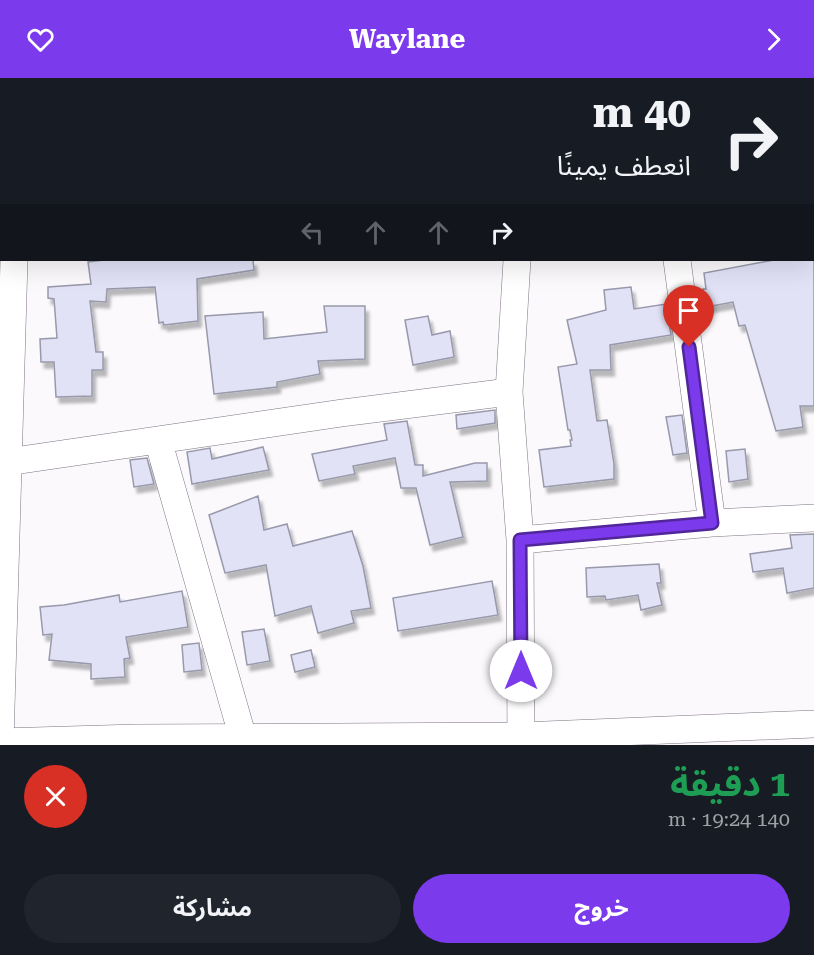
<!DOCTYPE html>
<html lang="ar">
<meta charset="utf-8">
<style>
body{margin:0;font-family:"Roboto Serif","Noto Sans Arabic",serif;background:#20242c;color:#f1f3f6;direction:rtl;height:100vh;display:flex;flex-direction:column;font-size:22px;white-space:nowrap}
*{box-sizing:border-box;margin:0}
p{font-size:20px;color:#9ea1a6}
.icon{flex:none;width:33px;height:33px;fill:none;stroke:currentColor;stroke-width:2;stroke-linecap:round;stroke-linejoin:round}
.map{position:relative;height:667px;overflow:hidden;direction:ltr}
.panel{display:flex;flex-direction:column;background:#171b24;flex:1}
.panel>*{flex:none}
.top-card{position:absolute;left:0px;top:0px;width:814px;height:183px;box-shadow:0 6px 24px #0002;direction:rtl;background:#171b24;color:#f1f3f6;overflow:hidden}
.pin{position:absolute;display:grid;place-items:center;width:51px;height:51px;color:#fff;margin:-62px -26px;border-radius:50% 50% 50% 0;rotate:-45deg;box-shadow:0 0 6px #0007}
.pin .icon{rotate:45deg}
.me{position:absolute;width:66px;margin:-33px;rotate:0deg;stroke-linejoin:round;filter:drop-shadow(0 0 4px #0008)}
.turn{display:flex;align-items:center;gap:21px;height:126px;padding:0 24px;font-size:27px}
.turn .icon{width:78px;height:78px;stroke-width:2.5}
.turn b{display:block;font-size:42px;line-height:51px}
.lanes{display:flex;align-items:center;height:57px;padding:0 24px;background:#0003;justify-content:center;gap:30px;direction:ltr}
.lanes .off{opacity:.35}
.round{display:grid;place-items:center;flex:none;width:63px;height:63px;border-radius:32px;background:#20242c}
.head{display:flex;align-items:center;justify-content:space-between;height:102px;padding:0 24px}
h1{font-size:36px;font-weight:700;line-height:45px;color:#1e9e55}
.cta{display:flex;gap:12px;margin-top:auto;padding:12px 24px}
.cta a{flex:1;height:69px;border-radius:36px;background:#7c3aed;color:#fff;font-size:24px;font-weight:700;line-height:69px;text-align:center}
.cta a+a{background:#20242c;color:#f1f3f6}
header{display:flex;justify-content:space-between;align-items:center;height:78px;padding:0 24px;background:#7c3aed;color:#fff;font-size:27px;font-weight:700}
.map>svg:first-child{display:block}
.building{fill:#e1e2f6;stroke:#9899ab;stroke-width:1.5;filter:url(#shadow)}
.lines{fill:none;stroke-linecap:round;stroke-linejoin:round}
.street-casing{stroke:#7d7483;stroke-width:28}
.street{stroke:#fff;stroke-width:27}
.route-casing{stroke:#51269a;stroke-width:15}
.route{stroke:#7c3aed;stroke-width:10}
</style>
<header><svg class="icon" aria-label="forward" viewBox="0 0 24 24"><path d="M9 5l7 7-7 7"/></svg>Waylane<svg class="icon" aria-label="heart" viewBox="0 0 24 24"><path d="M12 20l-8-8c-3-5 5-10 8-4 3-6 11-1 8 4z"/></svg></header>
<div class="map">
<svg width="814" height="667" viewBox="0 0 814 667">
<defs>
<filter id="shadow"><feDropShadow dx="3.5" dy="6" stdDeviation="1.5" flood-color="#0004"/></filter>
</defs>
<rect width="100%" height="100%" fill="#fbf9fc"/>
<path class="building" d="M104,182H253L254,192L197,201L198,243L164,247L163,244L159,245L155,209L107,211L106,224L90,223L96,274H103V292H92V318L56,319L54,284H41L40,261L57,260L54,221L48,220V209L91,206L88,184Z
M774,182H814V328H800L803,349L776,353L745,247L739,248L733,224L706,229L703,211H706L704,195Z
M631,209L634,231L666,226L671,257L610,267L611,292H590L597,343L607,342L614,386V401L544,409L539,372L571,368L570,362H572L570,352H568L558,289L577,286L567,242L606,232L604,212Z
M324,228H365V281L318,283L320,296L277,304V309L214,316L205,238L263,234L264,261L327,254Z
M428,238L432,257L450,253L454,279L413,287L405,242Z
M495,332V345L457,351L456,337Z
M682,337L687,375L673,377L666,339Z
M407,343L415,387H423V398L475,385H487V403L450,404L463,459L430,467L416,410H401L395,380L353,388L355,396L319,403L312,376L387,362L384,346Z
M263,369L269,392L192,406L187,374L210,370L212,381Z
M745,371L748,401L729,404L726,373Z
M147,380L154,406L134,409L130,382Z
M258,418L264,452L287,446L293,468L352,453L363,488L371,530L351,533L354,545L318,555L311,528L275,538L266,487L225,495L209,437Z
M814,456V510L787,515L783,490L753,494L750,476L792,470L790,457Z
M659,486L661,505H657L662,527L641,532L638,517L606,522L605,518L587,519L586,490Z
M492,503L498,537L398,553L393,520Z
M182,513L188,549L126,559L130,580L124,581L125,599L91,601V586L49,582L52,556L43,557L40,529L64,527L119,517L120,524Z
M264,551L270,583L247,587L242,554Z
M199,565L202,592L184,594L182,567Z
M311,572L315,589L295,594L291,577Z"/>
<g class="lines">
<defs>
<path id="street" d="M13,0V2
M284,0V2
M655,0V2
M525,2V0
M813,11H814
M0,69H2
M517,182L509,314L520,462L521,667
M677,182L712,445
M158,362L243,660
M7,384L342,335L509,314
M520,462L712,445L814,440
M0,664L136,660L521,658L814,646
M0,664L14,182"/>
</defs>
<use href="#street" class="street-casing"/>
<use href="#street" class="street"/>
</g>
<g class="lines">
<defs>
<path id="route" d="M521,593L520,462L712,445L689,269"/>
</defs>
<use href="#route" class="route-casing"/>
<use href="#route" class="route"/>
</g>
</svg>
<div class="pin" style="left:689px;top:269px;background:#d93025"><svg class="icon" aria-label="arrive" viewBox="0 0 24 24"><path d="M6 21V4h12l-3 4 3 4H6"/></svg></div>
<svg class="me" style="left:521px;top:593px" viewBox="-20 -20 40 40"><circle r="19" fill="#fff"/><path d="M0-13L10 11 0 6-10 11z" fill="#7c3aed"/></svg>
<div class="top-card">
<div class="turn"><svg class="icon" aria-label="right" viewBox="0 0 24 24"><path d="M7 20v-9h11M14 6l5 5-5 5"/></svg><div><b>40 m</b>انعطف يمينًا</div></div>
<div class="lanes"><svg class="icon off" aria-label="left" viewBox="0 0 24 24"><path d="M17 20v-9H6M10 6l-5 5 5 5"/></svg><svg class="icon off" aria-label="ahead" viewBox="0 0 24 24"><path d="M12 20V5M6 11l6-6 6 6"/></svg><svg class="icon off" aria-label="ahead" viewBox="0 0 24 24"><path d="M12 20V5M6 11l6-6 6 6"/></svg><svg class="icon" aria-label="right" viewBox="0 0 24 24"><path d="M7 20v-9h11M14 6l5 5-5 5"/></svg></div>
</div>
</div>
<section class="panel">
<div class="head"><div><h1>1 دقيقة</h1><p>140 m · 19:24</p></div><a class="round" style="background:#d93025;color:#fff"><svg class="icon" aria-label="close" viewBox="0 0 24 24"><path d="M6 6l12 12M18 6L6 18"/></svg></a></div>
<div class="cta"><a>خروج</a><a>مشاركة</a></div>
</section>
